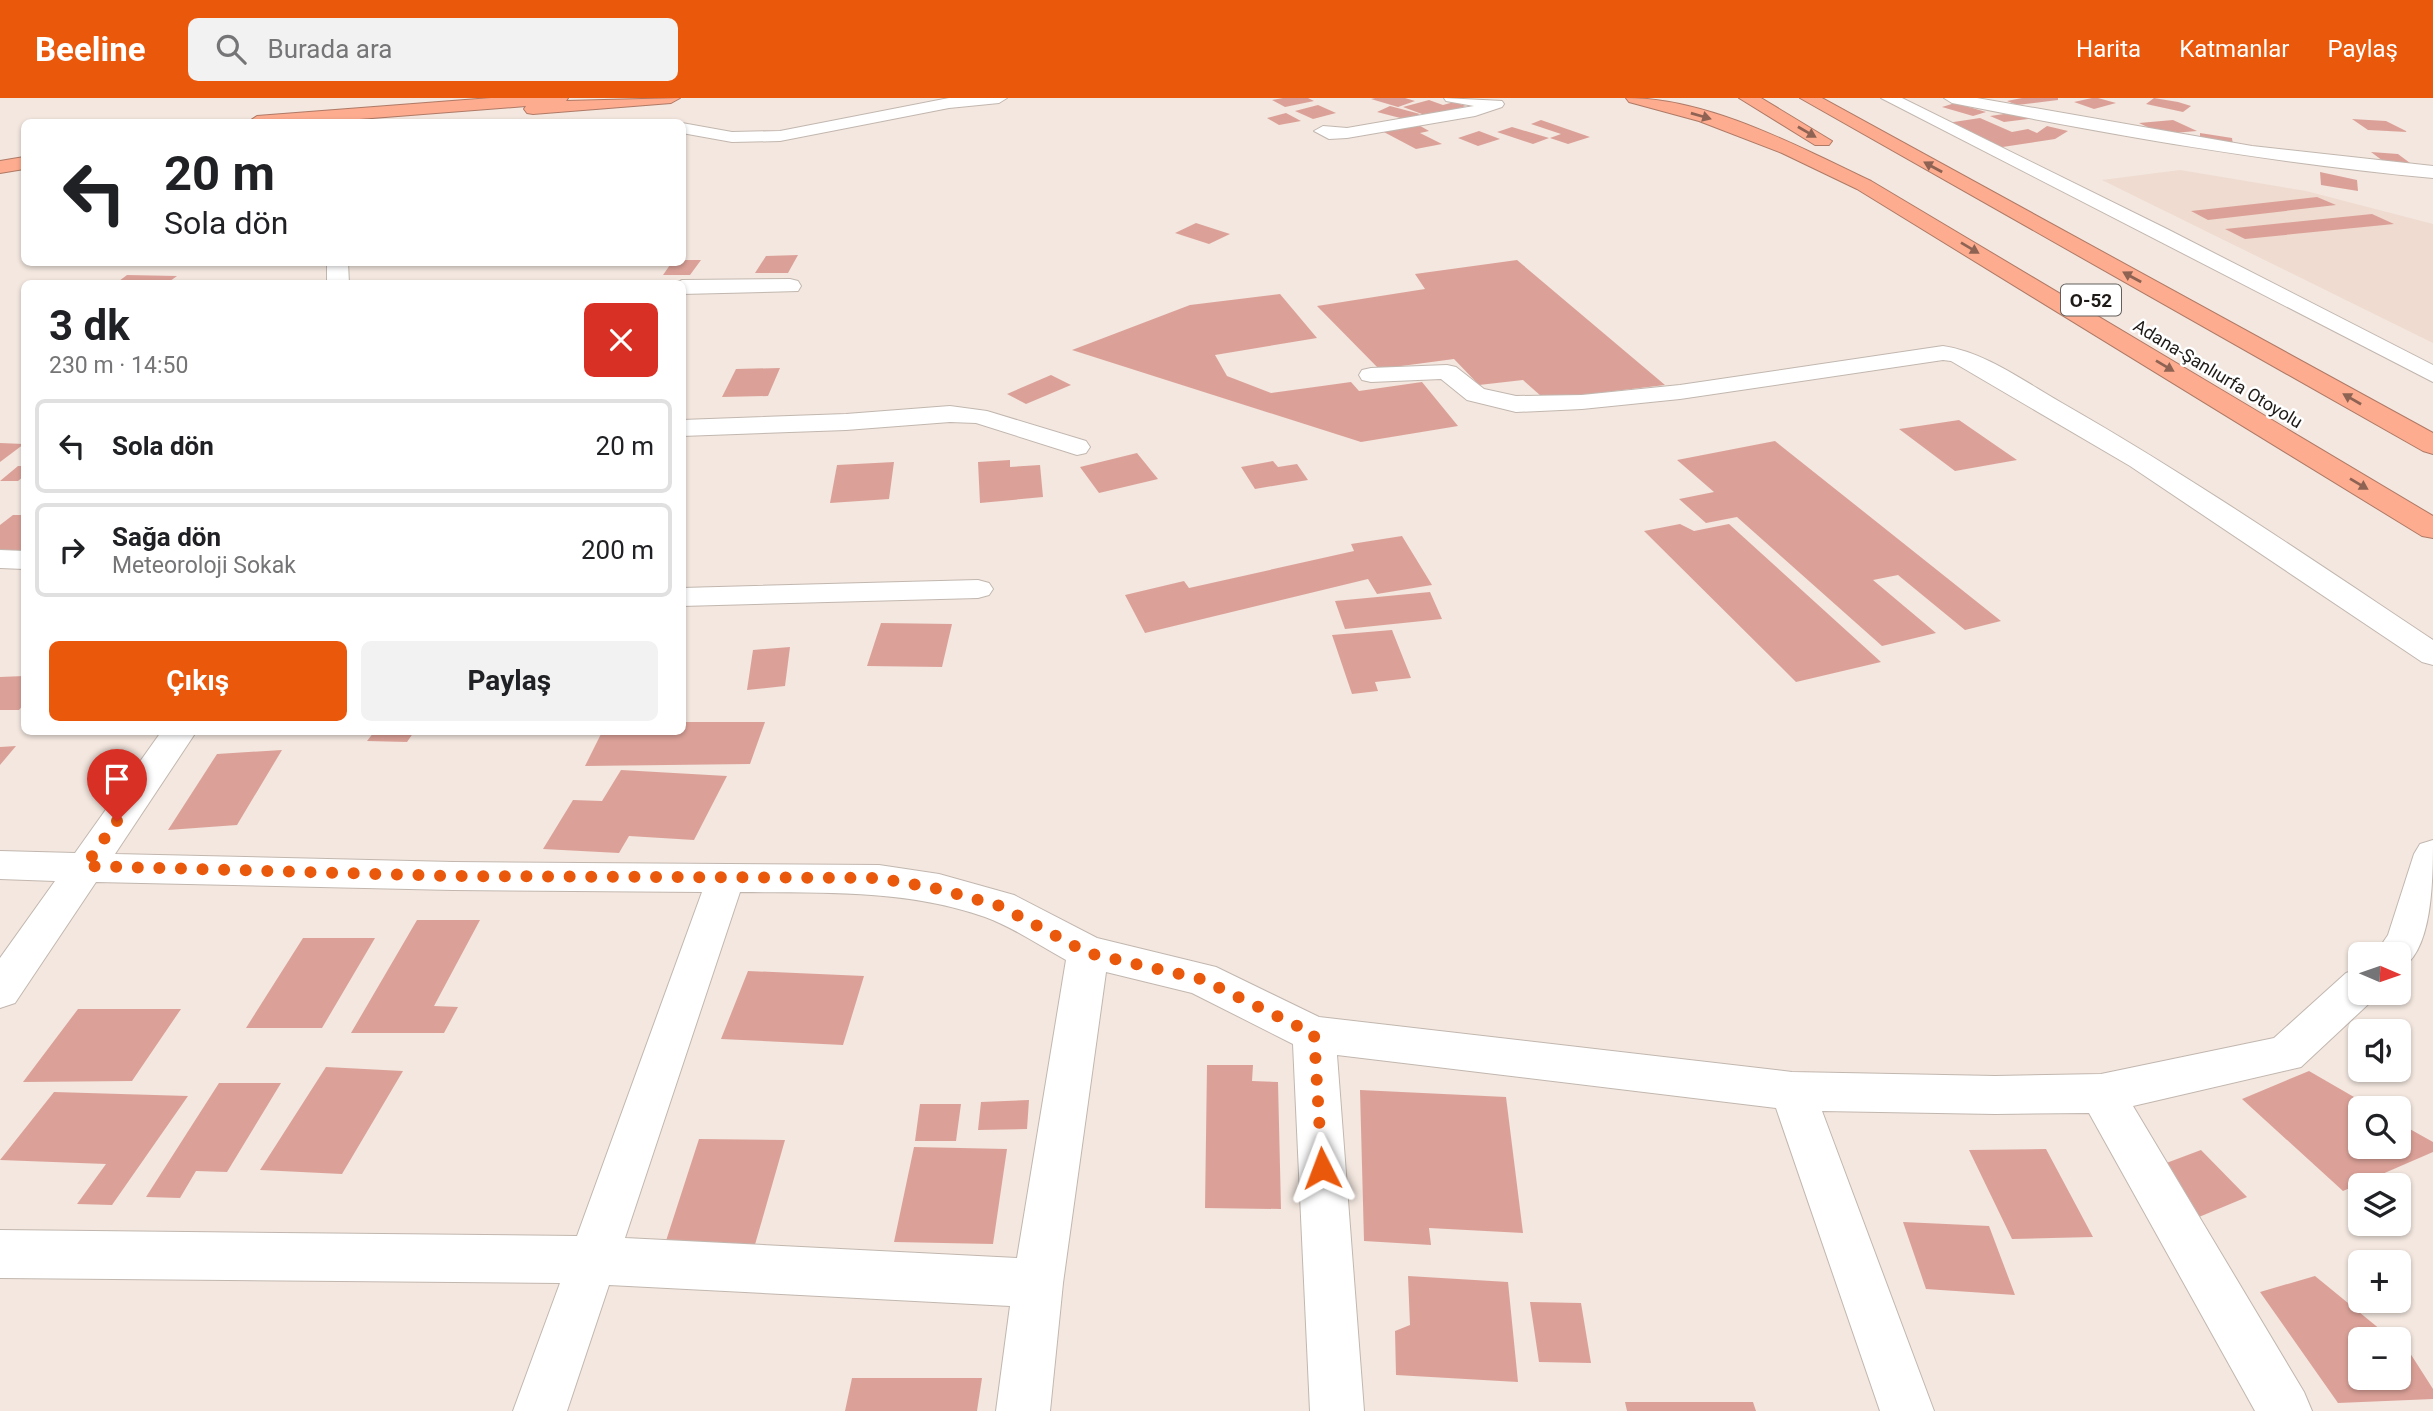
<!DOCTYPE html>
<html lang="tr">
<meta charset="utf-8">
<style>
body{margin:0;font-family:Roboto,sans-serif;background:#f2f2f2;color:#202124;height:100vh;display:flex;flex-direction:column;font-size:26px;white-space:nowrap}
*{box-sizing:border-box;margin:0}
p{font-size:23px;color:#757577}
.icon{flex:none;width:38px;height:38px;fill:none;stroke:currentColor;stroke-width:2;stroke-linecap:round;stroke-linejoin:round}
.map{position:relative;flex:1;overflow:hidden}
.side{position:absolute;left:21px;top:182px;width:665px;height:455px;display:flex;flex-direction:column;background:#fff;border-radius:10px;box-shadow:0 2px 5px #0004}
.side>*{flex:none}
.guide{position:absolute;left:21px;top:21px;width:665px;height:147px;border-radius:10px;box-shadow:0 2px 5px #0004;background:#fff;color:#202124;overflow:hidden}
.needle{width:46px;rotate:92deg}
.fabs{position:absolute;left:2348px;top:844px;display:grid;gap:14px}
.fabs a{display:grid;place-items:center;width:63px;height:63px;border-radius:10px;background:#fff;box-shadow:0 2px 5px #0004;font-size:35px}
.pin{position:absolute;display:grid;place-items:center;width:60px;height:60px;color:#fff;margin:-72px -30px;border-radius:50% 50% 50% 0;rotate:-45deg;box-shadow:0 0 7px #0007}
.pin .icon{rotate:45deg}
.me{position:absolute;width:77px;margin:-38px;rotate:357deg;stroke-linejoin:round;filter:drop-shadow(0 0 5px #0008)}
.turn{display:flex;align-items:center;gap:24px;height:147px;padding:0 28px;font-size:32px}
.turn .icon{width:91px;height:91px;stroke-width:2.5}
.turn b{display:block;font-size:49px;line-height:60px}
.round{display:grid;place-items:center;flex:none;width:74px;height:74px;border-radius:10px;background:#f2f2f2}
.summary{display:flex;align-items:center;justify-content:space-between;height:119px;padding:0 28px}
h1{font-size:42px;font-weight:700;line-height:52px}
.action{display:flex;gap:14px;margin-top:auto;padding:14px 28px}
.action a{flex:1;height:80px;border-radius:10px;background:#ea580c;color:#fff;font-size:28px;font-weight:700;line-height:80px;text-align:center}
.action a+a{background:#f2f2f2;color:#202124}
ul{padding:0;list-style:none}
li{display:flex;align-items:center;gap:21px;height:94px;margin:0 14px 10px;padding:0 14px;border:4px solid #e0e0e0;border-radius:10px}
li div{flex:1}
li b{display:block;font-size:26px}
li em{font-style:normal}
header{display:flex;align-items:center;gap:42px;box-sizing:border-box;height:98px;padding:0 35px;background:#ea580c;color:#fff}
header strong{font-size:33px}
nav{display:flex;gap:38px;margin-inline-start:auto;font-size:24px}
.search{width:490px;height:63px;background:#f2f2f2;display:flex;align-items:center;gap:18px;box-sizing:border-box;padding:0 24px;border-radius:10px;color:#757577;font-size:26px}
.map>svg:first-child{display:block}
.built{fill:#efdbcf}
.building{fill:#dba198}
.lines{fill:none;stroke-linecap:round;stroke-linejoin:round}
.street-casing{stroke:#c2b7af;stroke-width:2}
.highway-casing{stroke:#af7965;stroke-width:2}
.street{fill:#fff;fill-rule:evenodd}
.highway{fill:#fdac8f;fill-rule:evenodd}
.oneway{fill:#8e6353}
.route{stroke:#ea580c;stroke-width:12;stroke-dasharray:0 21.6}
.labels{text-anchor:middle;stroke-width:5;stroke-linejoin:round;paint-order:stroke}
.far-street-label{font-size:18px;fill:#1e1a17;stroke:#fff}
.shield{fill:#fff;stroke:#625f5d;stroke-width:2}
.shield-label{font-size:19px;font-weight:bold;fill:#1e1a17}
</style>
<header>
<strong>Beeline</strong>
<div class="search"><svg class="icon" aria-label="search" viewBox="0 0 24 24"><circle cx="10" cy="10" r="6"/><path d="M15 15l6 6"/></svg>Burada ara</div>
<nav><a>Harita</a><a>Katmanlar</a><a>Paylaş</a></nav>
</header>
<div class="map">
<svg width="2433" height="1313" viewBox="0 0 2433 1313">
<rect width="100%" height="100%" fill="#f3e7df"/>
<path class="built" d="M2180,72L2306,93L2433,126V245L2102,82Z"/>
<path class="building" d="M1283,0H1308L1314,3L1285,9L1272,2Z
M1375,0H1405L1415,3L1398,9L1371,1Z
M2022,0H2058V2L2017,7L2007,3Z
M2092,0H2098L2116,5L2094,11L2074,4Z
M2154,0L2178,4L2191,8L2183,14L2146,6Z
M1429,2L1443,7L1454,4L1466,8L1430,19L1403,9Z
M1955,5L1986,14L1973,18L1942,9Z
M1318,7L1336,15L1313,21L1295,13Z
M1390,8L1420,16L1408,22L1377,14Z
M1286,15L1301,23L1279,27L1267,20Z
M2011,15L2037,20L2004,24L1990,18Z
M1980,20L2012,34L2028,31L2037,35L2047,28L2068,33L2055,41L1996,50L1947,25Z
M2352,21L2386,23L2408,34L2368,32Z
M1541,22L1590,39L1568,46L1550,40L1561,36L1531,26Z
M2173,22L2197,33L2162,36L2139,25Z
M1415,25L1429,33L1420,35L1442,46L1416,51L1380,32Z
M1512,29L1549,40L1533,46L1497,34Z
M1479,33L1500,41L1478,48L1458,40Z
M2200,35L2232,40L2233,47L2200,42Z
M2371,54L2398,56L2414,68L2387,66Z
M2320,74L2357,82L2358,93L2321,87Z
M2317,99L2336,107L2208,122L2191,113Z
M2372,116L2394,126L2245,141L2225,131Z
M1196,125L1230,136L1209,146L1175,135Z
M798,157L788,175H755L766,158Z
M682,162H701L690,177H663L672,164H682Z
M1517,162L1665,287L1573,298H1541L1523,282L1479,287L1454,261L1379,271L1317,208L1425,191L1415,176Z
M127,177L177,178L166,186H115Z
M1280,196L1317,240L1215,257L1227,278L1271,295L1351,284L1359,293L1422,284L1458,328L1361,344L1072,252L1190,207Z
M780,270L768,298L722,299L736,271Z
M1051,277L1071,287L1026,306L1007,296Z
M1959,322L2017,362L1955,373L1899,331Z
M1775,343L2001,523L1965,532L1898,477L1873,482L1936,535L1882,548L1737,419L1706,425L1679,401L1714,394L1677,362Z
M0,345L24,346L0,364Z
M1137,355L1158,381L1099,395L1080,369Z
M1010,362V369L1040,367L1043,399L980,405L978,364Z
M1273,363L1278,369L1297,366L1308,382L1255,391L1241,369Z
M894,364L889,401L830,405L837,367Z
M18,368H24V378L18,383H0Z
M13,417H24V455L0,454V427Z
M1680,426L1694,433L1729,426L1881,564L1796,584L1644,433Z
M1402,438L1432,487L1377,496L1368,481L1145,535L1125,497L1184,483L1189,490L1354,453L1351,446Z
M1430,494L1442,521L1345,531L1335,503Z
M881,525L952,526L942,569L867,568Z
M1392,532L1411,580L1375,584L1378,593L1352,596L1332,537Z
M790,549L785,588L747,592L753,552Z
M24,578V606L19,612H0V579Z
M682,624H765L750,666L585,668L602,634H682Z
M374,634H414L407,644L367,643Z
M16,648L0,667V649Z
M282,652L237,727L168,732L217,656Z
M621,672L727,678L694,742L629,738L619,755L543,751L573,702L602,703Z
M417,822H480L434,908L458,909L444,935H351Z
M303,840H375L322,930H246Z
M748,873L864,878L843,947L721,941Z
M78,911H181L132,983L23,984Z
M1207,967H1253L1252,983L1278,984L1281,1111L1205,1110Z
M326,969L403,973L342,1076L260,1072Z
M2309,973L2373,1010H2361V1048H2399V1025L2433,1044V1054L2343,1093L2242,1001Z
M219,985H281L227,1074L196,1073L180,1100L146,1099Z
M1360,992L1506,999L1523,1135L1429,1130L1431,1147L1364,1143Z
M54,994L188,998L112,1107L77,1106L106,1066L0,1062Z
M1029,1002L1027,1031L978,1032L981,1004Z
M920,1006H961L956,1043H915Z
M699,1041L785,1042L754,1150L664,1149Z
M914,1049L1007,1051L993,1146L894,1144Z
M2046,1051L2093,1139L2012,1141L1969,1052Z
M2201,1052L2247,1099L2199,1119L2153,1070Z
M1903,1124L1989,1128L2015,1197L1926,1191Z
M1408,1178L1508,1184L1518,1284L1396,1277L1395,1233L1410,1227Z
M2315,1178L2392,1241H2361V1279H2399V1246L2410,1255L2433,1291V1301L2338,1305L2260,1194Z
M1530,1204L1581,1205L1591,1265L1539,1264Z
M852,1280H982L977,1313H845Z
M1625,1304H1753L1756,1313H1627Z"/>
<g class="lines">
<defs>
<path id="street" d="M949,0H1007L999,5L949,10L780,43L732,44L682,35V25L732,34L780,33Z
M1444,0L1502,3L1504,6L1502,9L1475,18L1347,40L1329,41L1314,33L1323,28L1347,30L1474,8L1446,3Z
M1881,0H1902L2167,131L2433,267V284Z
M1944,0H1977L2252,48L2433,68V80C2271,65 2112,37 1952,5Z
M327,164H348L349,186H327Z
M790,181L798,183L801,188L798,193L682,196V186H674L682,182Z
M1943,248C1985,254 2025,284 2062,305C2190,378 2311,461 2433,542V567L2422,564L2130,368L1951,263L1943,262L1680,301L1582,311L1516,314L1467,302L1441,281L1371,284L1362,282L1359,277L1362,272L1371,270L1447,267L1456,269L1484,291L1516,298L1582,297L1680,287Z
M950,308L987,313L1086,343L1090,349L1086,355L1077,357L976,325L950,324L846,332L682,338V322L846,316Z
M0,452L24,453V471L0,470Z
M978,482L989,485L993,491L989,497L978,500L682,508V490Z
M161,634H196L115,756L453,764L879,767L939,776L1014,797L1097,840L1216,869L1319,919L1792,974L1995,978L2101,976L2274,940L2346,875L2361,870V894H2378L2376,899L2301,969L2133,1008L2304,1294L2312,1313H2255L2089,1015L1995,1016L1822,1013L1934,1313H1880L1776,1010L1337,957L1364,1313H1310L1293,946L1192,895L1106,874L1063,1185L1050,1313H996L1010,1208L609,1187L567,1313H513L560,1185L0,1180V1132L577,1138L702,794L453,792L96,784L15,905L0,910V860L55,783L0,781V753L75,755ZM740,794C823,795 906,791 985,819C1013,829 1040,848 1066,862L1017,1160L625,1140Z
M2433,742C2433,780 2433,856 2399,871V856H2375L2388,837L2414,756L2420,746Z"/>
<path id="highway" d="M491,0H568L566,3L680,0L671,5L533,16L527,15L524,11L526,8L321,24H248L257,18Z
M1626,0C1709,0 1797,48 1871,83L2433,418V440L2422,438L1857,91L1782,55L1699,23L1629,4Z
M1739,0H1761L1832,43L1829,47H1815Z
M1800,0H1822L2433,335V356L2423,353Z
M24,59V71L0,75V63Z"/>
</defs>
<use href="#street" class="street-casing"/>
<use href="#highway" class="highway-casing"/>
<use href="#street" class="street"/>
<use href="#highway" class="highway"/>
</g>
<defs><path id="oneway-solid" d="M-6-.8H1V-3.2L6.5 0L1 3.2V.8H-6Z" transform="scale(1.75)"/></defs>
<g class="oneway">
<use href="#oneway-solid" transform="translate(1701 18) rotate(16)"/>
<use href="#oneway-solid" transform="translate(1807 34) rotate(30)"/>
<use href="#oneway-solid" transform="translate(1933 69) rotate(-151)"/>
<use href="#oneway-solid" transform="translate(1970 150) rotate(31)"/>
<use href="#oneway-solid" transform="translate(2132 179) rotate(-151)"/>
<use href="#oneway-solid" transform="translate(2165 268) rotate(31)"/>
<use href="#oneway-solid" transform="translate(2352 301) rotate(-150)"/>
<use href="#oneway-solid" transform="translate(2359 386) rotate(31)"/>
</g>
<g class="lines">
<path class="route" d="M117,723L85,768L453,778L878,780L939,791L1000,808L1088,855L1201,881L1314,936L1322,1070"/>
</g>
<g class="labels">
<g class="far-street-label">
<text transform="translate(2218 276) rotate(31)" y="6">Adana-Şanlıurfa Otoyolu</text>
</g>
<rect class="shield" x="2061" y="186.5" width="60" height="31" rx="5"/>
<g class="shield-label">
<text x="2091" y="209">O-52</text>
</g>
</g>
</svg>
<div class="fabs">
<a><svg class="needle" viewBox="-14 -14 28 28"><path d="M0-13l5 13h-10z" fill="#e53935"/><path d="M0 13l5-13h-10z" fill="#757577"/></svg></a>
<a><svg class="icon" aria-label="sound" viewBox="0 0 24 24"><path d="M4 9h4l5-4v14l-5-4H4zM17 9q2 3 0 6"/></svg></a>
<a><svg class="icon" aria-label="search" viewBox="0 0 24 24"><circle cx="10" cy="10" r="6"/><path d="M15 15l6 6"/></svg></a>
<a><svg class="icon" aria-label="layers" viewBox="0 0 24 24"><path d="M12 4l9 5-9 5-9-5zM3 14l9 5 9-5"/></svg></a>
<a>+</a>
<a>−</a>
</div>
<div class="pin" style="left:117px;top:723px;background:#d93025"><svg class="icon" aria-label="arrive" viewBox="0 0 24 24"><path d="M6 21V4h12l-3 4 3 4H6"/></svg></div>
<svg class="me" style="left:1322px;top:1070px" viewBox="-20 -20 40 40"><path d="M0-17L14 15 0 8-14 15z" fill="#ea580c" stroke="#fff" stroke-width="4"/></svg>
<div class="guide">
<div class="turn"><svg class="icon" aria-label="left" viewBox="0 0 24 24"><path d="M17 20v-9H6M10 6l-5 5 5 5"/></svg><div><b>20 m</b>Sola dön</div></div>
</div>
<section class="side">
<div class="summary"><div><h1>3 dk</h1><p>230 m · 14:50</p></div><a class="round" style="background:#d93025;color:#fff"><svg class="icon" aria-label="close" viewBox="0 0 24 24"><path d="M6 6l12 12M18 6L6 18"/></svg></a></div>
<ul>
<li><svg class="icon" aria-label="left" viewBox="0 0 24 24"><path d="M17 20v-9H6M10 6l-5 5 5 5"/></svg><div><b>Sola dön</b></div><em>20 m</em></li>
<li><svg class="icon" aria-label="right" viewBox="0 0 24 24"><path d="M7 20v-9h11M14 6l5 5-5 5"/></svg><div><b>Sağa dön</b><p>Meteoroloji Sokak</p></div><em>200 m</em></li>
</ul>
<div class="action"><a>Çıkış</a><a>Paylaş</a></div>
</section>
</div>
